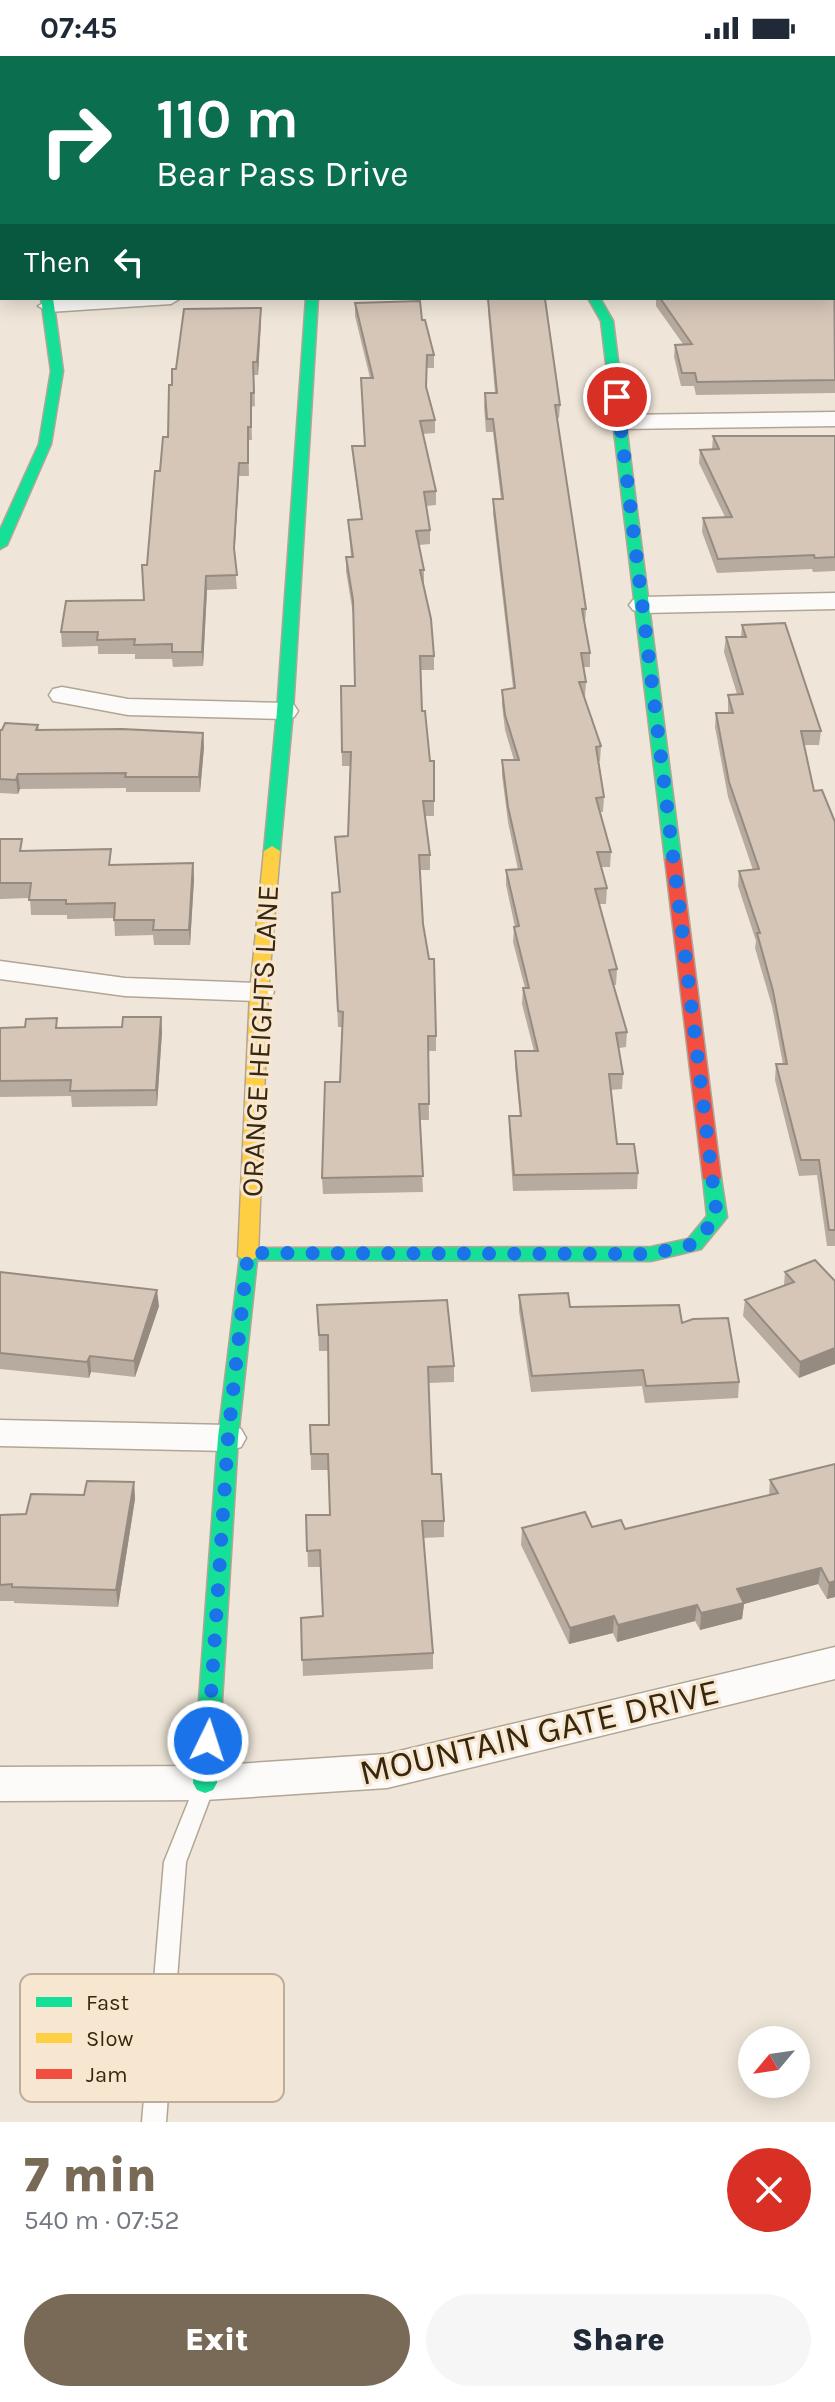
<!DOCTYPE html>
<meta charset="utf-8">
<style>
body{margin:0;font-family:Karla,sans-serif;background:#f6f6f7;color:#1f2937;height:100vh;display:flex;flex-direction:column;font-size:30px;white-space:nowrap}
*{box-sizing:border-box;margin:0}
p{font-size:26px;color:#747a83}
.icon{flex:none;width:44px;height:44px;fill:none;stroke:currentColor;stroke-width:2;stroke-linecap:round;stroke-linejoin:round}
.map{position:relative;height:2066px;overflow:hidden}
.sheet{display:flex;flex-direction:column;background:#fff;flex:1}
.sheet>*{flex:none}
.top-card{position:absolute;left:0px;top:0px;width:836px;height:244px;box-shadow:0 4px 20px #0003;background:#0b6e4f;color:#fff;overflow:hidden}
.needle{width:52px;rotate:241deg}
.tools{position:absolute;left:738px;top:1970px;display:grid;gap:16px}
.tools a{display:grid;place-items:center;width:72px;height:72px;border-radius:50%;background:#fff;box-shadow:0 4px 20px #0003;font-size:40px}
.pin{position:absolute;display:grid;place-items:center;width:68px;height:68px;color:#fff;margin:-34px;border:4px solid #fff;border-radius:50%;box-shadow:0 2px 8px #0007}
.me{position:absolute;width:88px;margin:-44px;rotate:4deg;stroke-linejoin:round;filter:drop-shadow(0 0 6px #0008)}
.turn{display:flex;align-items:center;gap:28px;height:168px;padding:0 24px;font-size:36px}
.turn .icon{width:104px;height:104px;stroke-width:2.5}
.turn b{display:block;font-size:56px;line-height:68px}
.then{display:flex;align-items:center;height:76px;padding:0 24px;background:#0003;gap:16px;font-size:30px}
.round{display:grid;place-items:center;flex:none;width:84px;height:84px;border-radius:42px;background:#f6f6f7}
.overview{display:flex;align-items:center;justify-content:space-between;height:136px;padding:0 24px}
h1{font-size:48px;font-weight:800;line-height:60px;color:#786a56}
.cta{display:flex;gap:16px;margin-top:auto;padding:16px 24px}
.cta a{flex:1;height:92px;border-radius:48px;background:#786a56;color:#fff;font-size:32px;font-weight:800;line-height:92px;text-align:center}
.cta a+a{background:#f6f6f7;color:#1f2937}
.status{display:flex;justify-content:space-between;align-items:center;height:56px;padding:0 40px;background:#fff;direction:ltr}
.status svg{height:22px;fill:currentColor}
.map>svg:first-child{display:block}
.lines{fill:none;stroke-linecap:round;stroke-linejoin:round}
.lane-casing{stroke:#b1a695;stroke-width:3}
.street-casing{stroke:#b1a695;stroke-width:3}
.fast-casing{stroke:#b1a695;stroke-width:3}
.slow-casing{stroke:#b1a695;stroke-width:3}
.jam-casing{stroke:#b1a695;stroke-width:3}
.lane{fill:#fdfbf9;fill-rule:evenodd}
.street{fill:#fdfbf9;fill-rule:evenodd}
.fast{fill:#16e098;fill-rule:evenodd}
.slow{fill:#ffcf43;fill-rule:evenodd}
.jam{fill:#f24e42;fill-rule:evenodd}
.wall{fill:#b7aa9e}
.shaded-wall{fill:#958b81}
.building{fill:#d5c6b8;stroke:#958b81;stroke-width:2}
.route{stroke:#1a73e8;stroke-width:14;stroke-dasharray:0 25.2}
.labels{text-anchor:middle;stroke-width:6;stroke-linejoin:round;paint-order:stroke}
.street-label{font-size:30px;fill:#38270f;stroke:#f8e7d0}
.near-street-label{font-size:36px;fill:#38270f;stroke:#f8e7d0}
.key{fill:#f8e7d0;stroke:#bead96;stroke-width:2}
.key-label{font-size:22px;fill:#38270f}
</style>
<div class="status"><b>07:45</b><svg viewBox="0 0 49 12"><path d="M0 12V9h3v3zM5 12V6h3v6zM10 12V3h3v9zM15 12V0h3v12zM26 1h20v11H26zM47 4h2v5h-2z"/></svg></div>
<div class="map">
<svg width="835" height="2066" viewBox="0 0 835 2066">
<rect width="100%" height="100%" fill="#efe6d9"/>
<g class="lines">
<defs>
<path id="lane" d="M834,66H835V72H834Z
M205,1720L212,1723L215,1729L186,1806L166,2066H142L164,1806L195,1729L198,1723Z"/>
<path id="street" d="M185,0H203L205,2H187Z
M75,242H181L171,248L49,256L38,250L49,244Z
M835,356V370L620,373L612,371L609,366L612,361L620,359Z
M835,537V553L642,557L633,554L629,549L633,544L642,541Z
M62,631L128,643L285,647L294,649L298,655L294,661L285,663L128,659L53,645L49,639L53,633Z
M0,905L125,922L259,927L270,929L274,936L270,943L259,945L125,940L0,923Z
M0,1364L228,1369L241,1373L246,1382L241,1391L228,1395L0,1390Z
M835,1591V1623L387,1732L205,1744L0,1745V1711L205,1710L387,1698Z"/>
<path id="fast" d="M0,142H2V151H0Z
M41,242H53L63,315L51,388L7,489L0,493V474L39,388L51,315Z
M306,242H318L293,655L280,795L272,800L264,795L277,655Z
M588,242H600L613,265L681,803L673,808L665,803L601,265Z
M712,1116L721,1122L727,1161L724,1165L701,1193L651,1205L257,1204L238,1382L217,1727L213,1734L205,1737L197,1734L193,1727L218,1382L241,1192L651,1191L688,1183L707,1160L703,1122Z"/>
<path id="slow" d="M272,790L280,795L268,936L258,1200L248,1207L238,1200L250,936L264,795Z"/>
<path id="jam" d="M673,798L681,803L721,1122L712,1128L703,1122L665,803Z"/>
</defs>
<use href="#lane" class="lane-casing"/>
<use href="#street" class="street-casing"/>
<use href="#fast" class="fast-casing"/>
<use href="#slow" class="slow-casing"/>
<use href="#jam" class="jam-casing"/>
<use href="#lane" class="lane"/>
<use href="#street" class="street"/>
<use href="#fast" class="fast"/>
<use href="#slow" class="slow"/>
<use href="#jam" class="jam"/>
</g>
<path class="wall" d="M0,0L2,2V13L0,11Z
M705,0H802L805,2H708Z
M835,201V337L696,339L694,330H681L674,301L675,289L683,288L656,250V242H834Z
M488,243L560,349L559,362H557L586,553L585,567L590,597V611H583L586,626L585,641H584L601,690L600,705H598L604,741L603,756H600L611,796L610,811H601L607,832L606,848H599L617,913L616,929H614L627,976L626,991L619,992L623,1018L622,1033L610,1034L617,1088L638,1117L637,1133L513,1135L509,1076V1060H520L515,1011V995H534L522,948L523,932H525L513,886L514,871H515L506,829V814H518L508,766L502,719V704H514L505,674L502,649V634L513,632L493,457V443H501L493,376H486L484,350L485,337H495L488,256Z
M355,247L422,264L434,299V312H427V332L435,364V377L423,378L436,435V449L426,450L430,474V488L419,489L424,514V528H423L434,600V614H421L422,655L430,705H434V760H425L430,799V814H420L423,868L436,980V995H428L429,1064H420L423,1136L323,1138L322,1122L340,1026L342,971H338L332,837L339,836L335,781L348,780L350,710H342L341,630H355L353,558L346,515V501H351L348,464L361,463L353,403L352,390H365L362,335L370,322L355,260Z
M261,265L258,319H254L255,350L251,351L252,384H248L249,420H239L234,500L237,533L207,534L203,610L173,611L172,603H135V598H98V590L62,591L61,576L144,544L147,509L160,415L168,381L172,329L176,313Z
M713,380H835V515L813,516L812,513L717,517L702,476L703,462L725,461L699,407L700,394L712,393Z
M742,569L821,675L819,689H804L814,735L835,766V1190H827L817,1119L799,1120L775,1024L776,1008H783L772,950L755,892L756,885L738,830L739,815L753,814L728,741L715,671L716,657H728V639L737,638L724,596L726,581H741Z
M38,669L39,674L203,677L204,691L200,736H126V732L20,733L18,738L0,737V674Z
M0,783L23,795L112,809L193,807L194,823L190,889H154L153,879L115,880L114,862L67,863V859H31L30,842L0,843Z
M161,961L162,976L157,1050L72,1051L71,1040L0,1041V972L122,971Z
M0,1216L159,1250L135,1321L91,1316L89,1322L0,1313Z
M785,1216L835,1225L799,1322L743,1260L745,1244L784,1229Z
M519,1239L570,1251L682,1267L739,1326L738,1342L645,1347L642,1330L531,1336L519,1255Z
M317,1249L454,1310V1326L428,1327L432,1418L444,1465V1481L423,1482L433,1597V1613L303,1620L301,1562L323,1561L320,1511H308L306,1459H330L329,1414H311L310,1369H329L328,1295H319Z
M835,1408V1541L827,1543L818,1528L744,1548L742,1563L700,1574L695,1565L617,1586L613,1577L569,1588L521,1489L522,1472L592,1471L625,1473L769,1439L770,1424Z
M134,1426L135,1443L118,1551L14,1547V1545H0V1459L26,1458L84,1439Z"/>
<path class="shaded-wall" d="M261,252V265L258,319L257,306Z
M239,407V420L234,506V492Z
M206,520L207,534L203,610L202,596Z
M203,677L204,691L200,736L199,721Z
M18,718L20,733L18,738L16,724Z
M193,807L194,823L190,889L189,874Z
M161,961L162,976L157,1050L156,1034Z
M157,1234L159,1250L135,1321L134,1305Z
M835,1292V1308L799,1322L800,1306Z
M90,1300L91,1316L89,1322L87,1306Z
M134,1426L135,1443L118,1551L116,1534Z
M821,1512L818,1528L744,1548L742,1563L700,1574L701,1557L737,1533Z
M835,1525V1541L827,1543L829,1527Z
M697,1549L695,1565L617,1586L618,1569Z
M614,1560L613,1577L569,1588L570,1572Z"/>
<path class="building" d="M0,0H132L134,2H3Z
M730,0H802L805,2H733Z
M834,161L835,162V185H834Z
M834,200L835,324L697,326L695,317H682L675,289L692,288L660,242H834Z
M488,243H545L560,349H555L586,553H582L590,597H581L586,626H579L601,690L596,691L604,741L596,742L611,796H597L607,832L595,833L617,913L609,914L627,976L616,977L623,1018H609L617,1088H634L638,1117L514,1119L509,1060H521L515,995H538L523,932H529L514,871L519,870L506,814L522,813L508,751L502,704H519L505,659L502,634L515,632L493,443H503L493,363H487L485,337H497Z
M420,245L422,264H425L434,299H427L426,331L435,364L420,365L436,435L424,436L430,474L416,475L424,514H420L431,563L434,600H420L422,655H425L430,705H434V745H423L430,799H419L423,868L429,903H434L436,980H428L429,1048H419L423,1120L322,1122L325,1026H340L343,956L338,955L332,837L340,836L335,781L348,780L351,696H342L341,630H355L353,544L346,501H353L348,464L362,463L352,390H365L361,322H373L355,247Z
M261,252L257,306H253L254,337H251V371H248V407H239L234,492L237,519L206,520L202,596H172V588L134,589L135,583L97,584L98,576H61L66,545L144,544L142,509H147L155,415H160L163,381H168L169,329H172V313H176L184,253Z
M713,380H835V501L815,502L814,499L718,503L703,462L732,461L700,394L719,393Z
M785,567L821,675H801L814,735L822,734L835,766V1174H829L819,1104H801L776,1008H787L773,935L757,877H760L739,815L759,813L729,726L716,657H733L728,639L743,638L726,581H746L742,569Z
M5,667L38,669L36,674L122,673L203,677L199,721H125L126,717L18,718L16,724L0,723V674H2Z
M0,783H22L20,795L111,793L109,809L193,807L189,874H153L154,864H114L115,847L66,848V844H29L31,827H0Z
M123,961H161L156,1034L70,1035L71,1024L0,1025V972L25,971L26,963L57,962L56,972L122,971Z
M815,1204L835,1225V1292L800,1306L745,1244L794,1226L785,1216Z
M0,1216L157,1234L134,1305L90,1300L87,1306L0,1297Z
M568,1237L570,1251L679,1249L682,1267L693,1263L728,1262L739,1326L646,1330L643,1314L532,1320L519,1239Z
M447,1244L454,1310L428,1311L432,1418H441L444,1465H422L433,1597L302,1604L301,1562L323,1560L320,1494L307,1495L306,1459H330L328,1398H311L310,1369H329L328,1279H319L317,1249Z
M835,1408V1525L829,1527L821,1512L737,1533L744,1547L701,1557L697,1549L618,1569L614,1560L570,1572L522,1472L585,1456L592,1471L621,1464L625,1473L778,1437L770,1424Z
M87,1425L134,1426L116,1534L12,1531V1528L0,1529V1459L26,1458L31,1438L84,1439Z"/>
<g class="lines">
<path class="route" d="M208,1685L228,1382L248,1197L651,1198L694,1188L717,1161L617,341"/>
</g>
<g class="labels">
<g class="street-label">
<text transform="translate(260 985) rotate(-87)" y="10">ORANGE HEIGHTS LANE</text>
</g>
<g class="near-street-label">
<text transform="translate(539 1675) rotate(-13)" y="13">MOUNTAIN GATE DRIVE</text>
</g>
</g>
<rect x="20" y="1918" width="264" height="128" rx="12" class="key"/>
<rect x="36" y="1941" width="36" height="10" fill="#16e098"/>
<rect x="36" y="1977" width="36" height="10" fill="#ffcf43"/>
<rect x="36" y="2013" width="36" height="10" fill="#f24e42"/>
<g class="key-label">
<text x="86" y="1954">Fast</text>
<text x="86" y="1990">Slow</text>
<text x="86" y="2026">Jam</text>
</g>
</svg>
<div class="tools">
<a><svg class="needle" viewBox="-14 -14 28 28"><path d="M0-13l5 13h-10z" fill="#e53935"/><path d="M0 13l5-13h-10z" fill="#747a83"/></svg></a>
</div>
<div class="pin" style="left:617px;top:341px;background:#d93025"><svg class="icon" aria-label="arrive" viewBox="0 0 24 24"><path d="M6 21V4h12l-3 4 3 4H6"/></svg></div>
<svg class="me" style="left:208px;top:1685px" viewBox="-20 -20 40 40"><circle r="17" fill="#1a73e8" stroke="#fff" stroke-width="3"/><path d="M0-11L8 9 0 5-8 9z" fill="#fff"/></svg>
<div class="top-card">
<div class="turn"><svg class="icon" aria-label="right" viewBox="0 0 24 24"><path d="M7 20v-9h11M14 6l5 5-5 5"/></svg><div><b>110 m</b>Bear Pass Drive</div></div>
<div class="then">Then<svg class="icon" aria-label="left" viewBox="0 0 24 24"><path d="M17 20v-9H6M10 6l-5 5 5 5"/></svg></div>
</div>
</div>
<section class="sheet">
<div class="overview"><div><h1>7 min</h1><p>540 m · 07:52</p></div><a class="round" style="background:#d93025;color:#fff"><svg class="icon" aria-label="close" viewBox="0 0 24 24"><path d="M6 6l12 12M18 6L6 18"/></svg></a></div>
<div class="cta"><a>Exit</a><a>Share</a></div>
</section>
